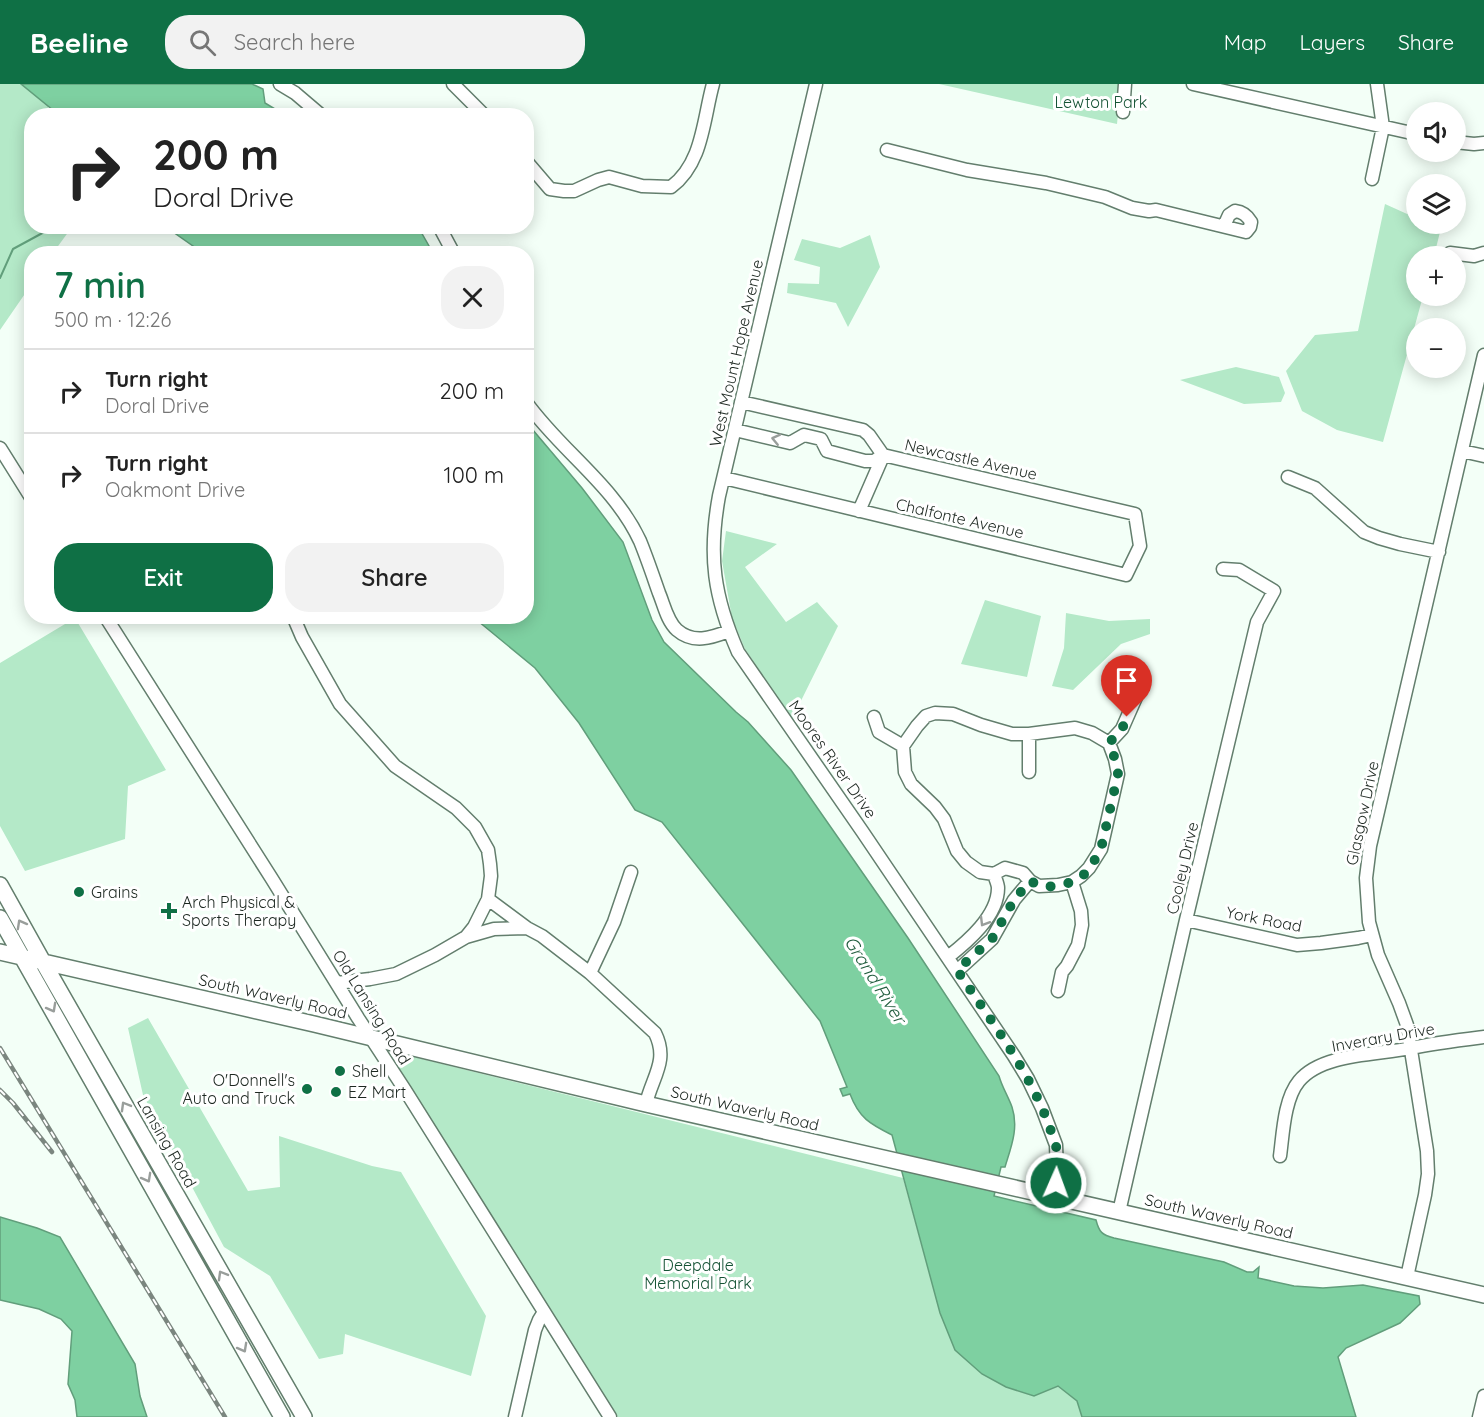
<!DOCTYPE html>
<meta charset="utf-8">
<style>
body{margin:0;font-family:Quicksand,sans-serif;background:#f2f2f2;color:#222;height:100vh;display:flex;flex-direction:column;font-size:22px;white-space:nowrap}
*{box-sizing:border-box;margin:0}
p{font-size:20px;color:#767676}
.icon{flex:none;width:33px;height:33px;fill:none;stroke:currentColor;stroke-width:2;stroke-linecap:round;stroke-linejoin:round}
.map{position:relative;flex:1;overflow:hidden}
.details{position:absolute;left:24px;top:162px;width:510px;height:378px;display:flex;flex-direction:column;background:#fff;border-radius:24px;box-shadow:0 3px 15px #0003}
.details>*{flex:none}
.banner{position:absolute;left:24px;top:24px;width:510px;height:126px;border-radius:24px;box-shadow:0 3px 15px #0003;background:#fff;color:#222;overflow:hidden}
.fabs{position:absolute;left:1406px;top:18px;display:grid;gap:12px}
.fabs a{display:grid;place-items:center;width:60px;height:60px;border-radius:50%;background:#fff;box-shadow:0 3px 15px #0003;font-size:30px}
.pin{position:absolute;display:grid;place-items:center;width:51px;height:51px;color:#fff;margin:-62px -26px;border-radius:50% 50% 50% 0;rotate:-45deg;box-shadow:0 0 6px #0007}
.pin .icon{rotate:45deg}
.me{position:absolute;width:66px;margin:-33px;rotate:2deg;stroke-linejoin:round;filter:drop-shadow(0 0 4px #0008)}
.turn{display:flex;align-items:center;gap:21px;height:126px;padding:0 30px;font-size:27px}
.turn .icon{width:78px;height:78px;stroke-width:2.5}
.turn b{display:block;font-size:42px;line-height:51px}
.round{display:grid;place-items:center;flex:none;width:63px;height:63px;border-radius:24px;background:#f2f2f2}
.overview{display:flex;align-items:center;justify-content:space-between;height:102px;padding:0 30px}
h1{font-size:36px;font-weight:600;line-height:45px;color:#0f7045}
.primary-button{display:flex;gap:12px;margin-top:auto;padding:12px 30px}
.primary-button a{flex:1;height:69px;border-radius:24px;background:#0f7045;color:#fff;font-size:24px;font-weight:600;line-height:69px;text-align:center}
.primary-button a+a{background:#f2f2f2;color:#222}
ul{padding:0;list-style:none}
li{display:flex;align-items:center;gap:18px;height:84px;padding:0 30px;border-top:2px solid #e0e0e0}
li div{flex:1}
li b{display:block;font-size:22px}
li em{font-style:normal}
header{display:flex;align-items:center;gap:36px;box-sizing:border-box;height:84px;padding:0 30px;background:#0f7045;color:#fff}
header strong{font-size:28px}
nav{display:flex;gap:33px;margin-inline-start:auto;font-size:21px}
.search{width:420px;height:54px;background:#f2f2f2;display:flex;align-items:center;gap:15px;box-sizing:border-box;padding:0 21px;border-radius:24px;color:#767676;font-size:22px}
.map>svg:first-child{display:block}
.green{fill:#b4e9c8}
.water{fill:#7ed0a1;stroke:#619e7b;stroke-width:1.5}
.lines{fill:none;stroke-linecap:round;stroke-linejoin:round}
.stream{stroke:#619e7b;stroke-width:2}
.minor-casing{stroke:#637e6d;stroke-width:15}
.major-casing{stroke:#637e6d;stroke-width:18}
.minor{stroke:#fff;stroke-width:12}
.major{stroke:#fff;stroke-width:15}
.rail-casing{stroke:#7b867f;stroke-width:4.5}
.rail{stroke:#fff;stroke-width:2;stroke-dasharray:7;stroke-linecap:butt}
.oneway{stroke:#999e9b}
.route{stroke:#0f7045;stroke-width:10;stroke-dasharray:0 18}
.poi-dot{fill:#0f7045;stroke:#fff;stroke-width:2}
.labels{text-anchor:middle;stroke-width:6;stroke-linejoin:round;paint-order:stroke}
.park-label{font-size:16px;fill:#155335;stroke:#fff}
.street-label{font-size:16px;fill:#1d2821;stroke:#fff}
.poi-label{font-size:16px;fill:#1d2821;stroke:#fff;text-anchor:start}
.water-label{font-size:18px;font-style:italic;fill:#225e3f;stroke:#fff}
</style>
<header>
<strong>Beeline</strong>
<div class="search"><svg class="icon" aria-label="search" viewBox="0 0 24 24"><circle cx="10" cy="10" r="6"/><path d="M15 15l6 6"/></svg>Search here</div>
<nav><a>Map</a><a>Layers</a><a>Share</a></nav>
</header>
<div class="map">
<svg width="1484" height="1333" viewBox="0 0 1484 1333">
<rect width="100%" height="100%" fill="#f3fff7"/>
<path class="green" d="M0,0H22L49,20L46,31L32,32V142L72,143L53,169L32,170L31,201L0,246Z
M939,0H1121L1117,40Z
M1385,120L1416,134V140H1430L1441,144L1434,172H1416V212H1423L1383,358L1337,346L1302,327L1286,287L1315,251L1358,247Z
M870,151L880,183L848,243L836,219L787,209L788,199L819,200L820,183L794,176L802,155L840,164Z
M1236,283L1279,293L1285,309L1281,318L1244,320L1180,296Z
M726,447L777,460L745,483L786,538L817,518L838,542L792,635L745,565L732,534L722,477Z
M985,516L1041,532L1027,593L961,580Z
M1066,529L1109,537L1150,535V550L1121,560L1073,606L1052,602L1064,564Z
M75,534L166,686L128,702L125,755L25,787L0,742V579Z
M148,934L248,1107L280,1103L279,1052L372,1082L401,1088L486,1232L471,1292L345,1250L343,1270L319,1275L270,1192L224,1163L143,1011L128,944Z
M406,971L903,1094L940,1228L982,1290L1006,1303L1034,1312L1058,1302L1077,1317L1082,1333H618L398,983L399,975Z"/>
<path class="water" d="M21,0H252L263,5L265,19L285,31H59Z
M166,143H416L421,148L433,169H203Z
M527,339L582,404L623,458L652,536L664,558L736,628L748,638L791,686L908,854L999,992C1002,1003 1008,1012 1012,1023C1019,1044 1011,1063 1005,1083H1001L994,1112L1096,1136C1099,1148 1102,1151 1114,1154L1224,1178L1247,1188H1253L1259,1183L1258,1194L1294,1202L1323,1204L1363,1201L1419,1212L1420,1220L1400,1239L1346,1264L1338,1273L1356,1333H1082L1077,1317L1058,1302L1034,1312L1006,1303L982,1290L955,1266L940,1229L892,1051C870,1040 859,1034 850,1010L843,1012L840,1005L847,1003L820,937L662,738L635,726L579,639L535,584L478,537L475,533L526,532Z
M0,1133L37,1144L60,1153L135,1280L140,1312L147,1333H77L75,1316L68,1300L72,1247L61,1235L39,1225L0,1216Z"/>
<g class="lines">
<path class="stream" d="M0,194L13,165L48,146L52,142"/>
<defs>
<path id="minor" d="M280,0L295,9L322,32
M453,0L485,32
M816,0L719,412C708,472 714,513 738,568L862,747L1014,972L1028,995L1042,1024L1056,1061L1057,1088L1053,1112
M1193,0L1416,50
M1123,28L1125,0
M1455,58L1474,60L1484,59
M887,66L967,86L1046,99L1105,113L1132,124L1149,127L1156,126L1246,148L1250,143L1251,138C1247,131 1243,128 1235,127L1229,131L1224,142
M526,77L550,105L564,107H574L598,96L609,93L642,102L671,103C703,79 703,36 713,0
M1372,95L1383,43L1377,0
M439,142L454,170
M1450,169L1474,172L1484,169
M526,318C561,367 614,401 640,457C647,474 653,492 659,509C664,521 667,537 677,546C693,560 711,554 729,547
M735,346L790,359L804,351L821,355L827,367L865,377H874L883,371
M0,364L32,415
M1462,367L1484,372
M1288,393L1315,404L1364,448L1379,454L1400,460L1439,468
M724,394L1126,491L1140,462L1135,430L883,371L869,351L863,346L741,318
M859,427L883,372
M105,532L272,795L358,934L405,1006L610,1333
M293,532L302,553L340,620L395,682L456,724L475,743L488,766L490,780L491,792L488,815L474,843L466,853L435,871L396,890L370,895L337,899
M935,629L953,630L981,641L1012,650H1029L1075,644L1092,649L1109,659L1115,675L1118,690L1101,765L1089,784L1081,792L1072,798L1058,801L1039,802L1030,797L1023,789L1005,784L994,790L980,788L966,778L957,767L944,735L935,723L911,700L905,688L903,662L917,642L926,632Z
M874,633L879,648L903,662
M1029,650V688
M1109,659L1122,645L1137,611L1135,597
M488,815L527,844L542,852L590,889L655,949C669,977 652,993 646,1020
M1186,836L1297,861L1321,859L1358,854L1372,851
M466,853L494,845L527,844
M948,873C967,858 998,832 998,804C998,800 995,794 994,790
M957,887L992,855L1014,816L1030,797
M590,889L614,838L631,788
M1058,907L1062,888L1067,882L1078,861L1082,841L1081,827L1072,798
M1280,1072C1283,1050 1284,1015 1299,997C1322,969 1378,971 1411,964C1435,959 1460,956 1484,953
M1119,1128L1186,836L1257,538L1274,507L1239,486L1223,485
M1407,1193L1425,1111L1428,1090L1427,1067L1407,941L1399,919L1378,871L1369,838L1366,794L1370,762L1484,271
M515,1333L535,1246L539,1236L544,1228
M1479,1333L1484,1312"/>
<path id="major" d="M0,801L43,878L304,1333
M0,834L282,1333
M0,868L314,940L646,1020L1484,1211"/>
</defs>
<use href="#minor" class="minor-casing"/>
<use href="#major" class="major-casing"/>
<use href="#minor" class="minor"/>
<use href="#major" class="major"/>
<defs>
<path id="rail" d="M0,964L225,1333
M0,1006L13,1019L52,1068"/>
</defs>
<use href="#rail" class="rail-casing"/>
<use href="#rail" class="rail"/>
</g>
<defs><path id="oneway-chevron" d="M-2-3.5L2.5 0L-2 3.5" fill="none" stroke-width="1.6" stroke-linecap="round" stroke-linejoin="round" transform="scale(1.5)"/></defs>
<g class="oneway">
<use href="#oneway-chevron" transform="translate(776 355) rotate(-167)"/>
<use href="#oneway-chevron" transform="translate(984 838) rotate(121)"/>
<use href="#oneway-chevron" transform="translate(21 840) rotate(-119)"/>
<use href="#oneway-chevron" transform="translate(52 924) rotate(61)"/>
<use href="#oneway-chevron" transform="translate(125 1022) rotate(-120)"/>
<use href="#oneway-chevron" transform="translate(147 1094) rotate(61)"/>
<use href="#oneway-chevron" transform="translate(222 1191) rotate(-120)"/>
<use href="#oneway-chevron" transform="translate(243 1264) rotate(61)"/>
</g>
<g class="lines">
<path class="route" d="M1056,1099C1057,1087 1058,1074 1056,1062C1054,1054 1050,1045 1047,1036C1026,982 989,934 957,886L992,855L1014,816L1030,797C1033,798 1035,800 1038,801C1051,805 1070,800 1081,793C1090,786 1095,775 1101,765L1118,690L1115,675L1109,659L1122,645L1127,633"/>
</g>
<g class="poi-dot">
<circle cx="79" cy="808" r="6"/>
<path d="M166 818h6v6h6v6h-6v6h-6v-6h-6v-6h6z"/>
<circle cx="340" cy="987" r="6"/>
<circle cx="307" cy="1005" r="6"/>
<circle cx="336" cy="1008" r="6"/>
</g>
<g class="labels">
<g class="park-label">
<text x="1101" y="24">Lewton Park</text>
<text x="698" y="1187">Deepdale<tspan x="698" dy="18">Memorial Park</tspan></text>
</g>
<g class="street-label">
<text transform="translate(736 269) rotate(-77)" y="6">West Mount Hope Avenue</text>
<text transform="translate(971 375) rotate(13)" y="6">Newcastle Avenue</text>
<text transform="translate(960 434) rotate(13)" y="6">Chalfonte Avenue</text>
<text transform="translate(833 675) rotate(55)" y="6">Moores River Drive</text>
<text transform="translate(1362 729) rotate(-78)" y="6">Glasgow Drive</text>
<text transform="translate(1182 784) rotate(-77)" y="6">Cooley Drive</text>
<text transform="translate(1264 835) rotate(11)" y="6">York Road</text>
<text transform="translate(273 912) rotate(13)" y="6">South Waverly Road</text>
<text transform="translate(372 923) rotate(58)" y="6">Old Lansing Road</text>
<text transform="translate(1383 953) rotate(-10)" y="6">Inverary Drive</text>
<text transform="translate(745 1024) rotate(13)" y="6">South Waverly Road</text>
<text transform="translate(167 1058) rotate(60)" y="6">Lansing Road</text>
<text transform="translate(1219 1132) rotate(13)" y="6">South Waverly Road</text>
</g>
<g class="poi-label">
<text x="91" y="814">Grains</text>
<text x="182" y="824">Arch Physical &amp;<tspan x="182" dy="18">Sports Therapy</tspan></text>
<text x="352" y="993">Shell</text>
<text x="295" y="1002" text-anchor="end">O'Donnell's<tspan x="295" dy="18">Auto and Truck</tspan></text>
<text x="348" y="1014">EZ Mart</text>
</g>
<g class="water-label">
<text transform="translate(875 896) rotate(58)" y="6">Grand River</text>
</g>
</g>
</svg>
<div class="fabs">
<a><svg class="icon" aria-label="sound" viewBox="0 0 24 24"><path d="M4 9h4l5-4v14l-5-4H4zM17 9q2 3 0 6"/></svg></a>
<a><svg class="icon" aria-label="layers" viewBox="0 0 24 24"><path d="M12 4l9 5-9 5-9-5zM3 14l9 5 9-5"/></svg></a>
<a>+</a>
<a>−</a>
</div>
<div class="pin" style="left:1127px;top:633px;background:#d93025"><svg class="icon" aria-label="arrive" viewBox="0 0 24 24"><path d="M6 21V4h12l-3 4 3 4H6"/></svg></div>
<svg class="me" style="left:1056px;top:1099px" viewBox="-20 -20 40 40"><circle r="17" fill="#0f7045" stroke="#fff" stroke-width="3"/><path d="M0-11L8 9 0 5-8 9z" fill="#fff"/></svg>
<div class="banner">
<div class="turn"><svg class="icon" aria-label="right" viewBox="0 0 24 24"><path d="M7 20v-9h11M14 6l5 5-5 5"/></svg><div><b>200 m</b>Doral Drive</div></div>
</div>
<section class="details">
<div class="overview"><div><h1>7 min</h1><p>500 m · 12:26</p></div><a class="round"><svg class="icon" aria-label="close" viewBox="0 0 24 24"><path d="M6 6l12 12M18 6L6 18"/></svg></a></div>
<ul>
<li><svg class="icon" aria-label="right" viewBox="0 0 24 24"><path d="M7 20v-9h11M14 6l5 5-5 5"/></svg><div><b>Turn right</b><p>Doral Drive</p></div><em>200 m</em></li>
<li><svg class="icon" aria-label="right" viewBox="0 0 24 24"><path d="M7 20v-9h11M14 6l5 5-5 5"/></svg><div><b>Turn right</b><p>Oakmont Drive</p></div><em>100 m</em></li>
</ul>
<div class="primary-button"><a>Exit</a><a>Share</a></div>
</section>
</div>
